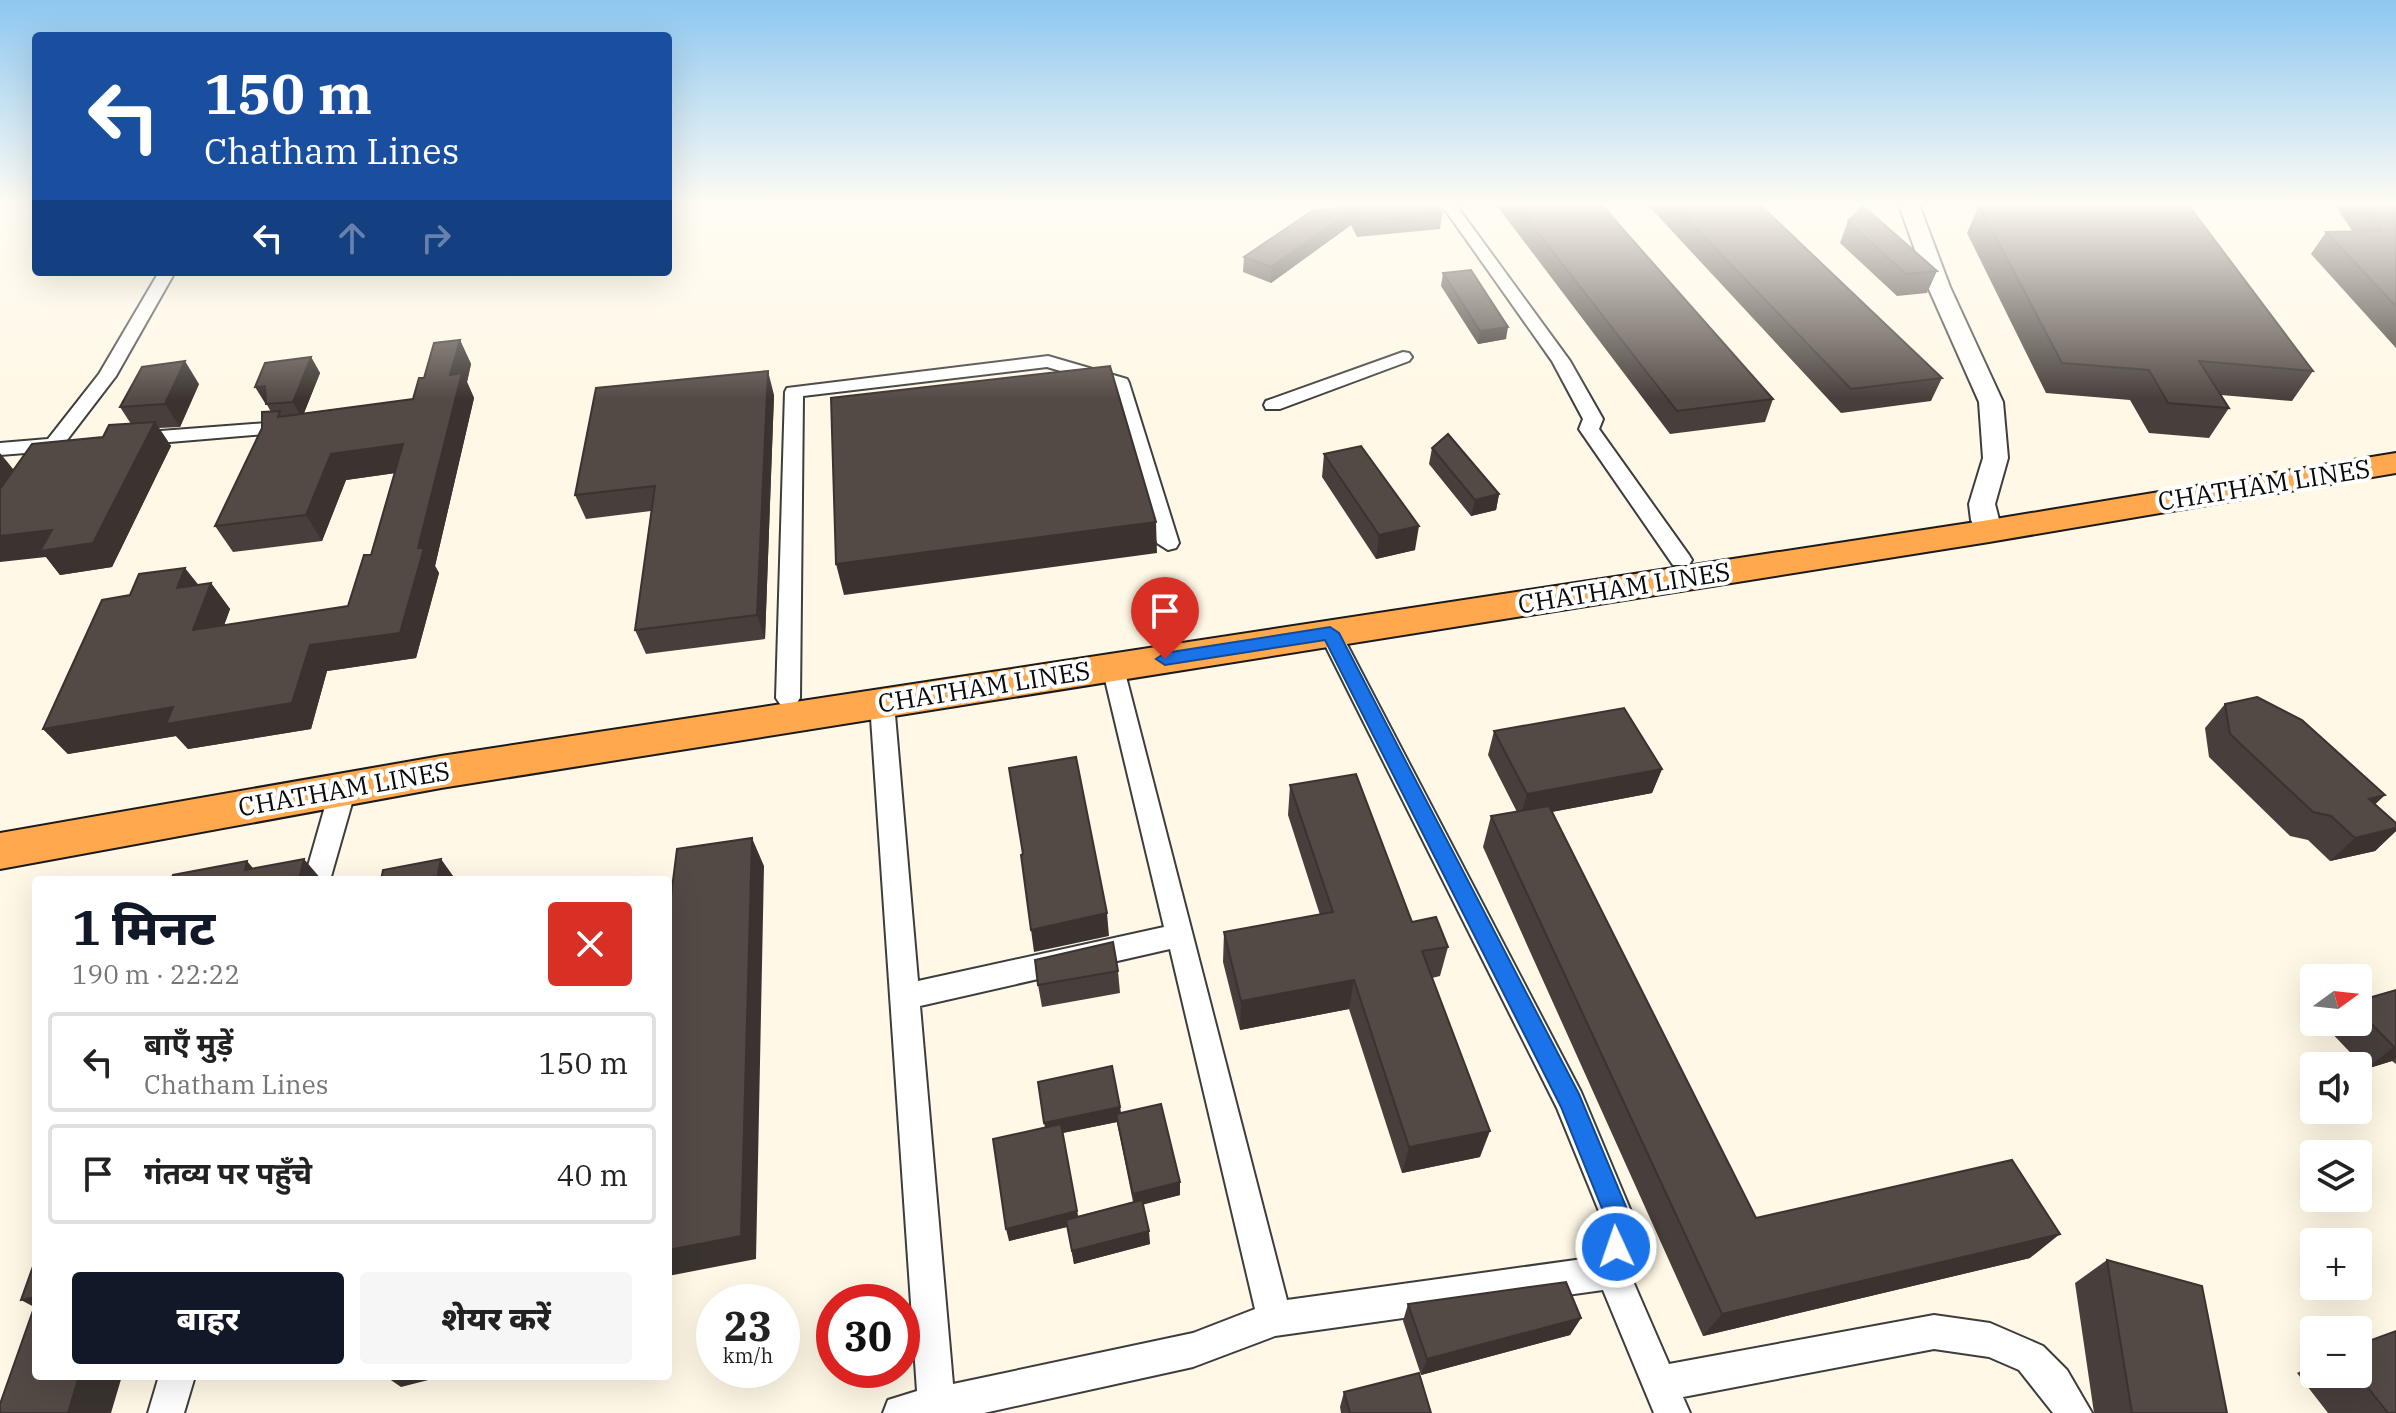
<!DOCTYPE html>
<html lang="hi">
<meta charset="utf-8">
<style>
body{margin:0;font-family:"IBM Plex Serif","Noto Sans Devanagari",serif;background:#f6f6f6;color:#222;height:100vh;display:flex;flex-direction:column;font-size:30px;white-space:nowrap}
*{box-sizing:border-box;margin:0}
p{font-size:26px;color:#767676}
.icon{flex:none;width:44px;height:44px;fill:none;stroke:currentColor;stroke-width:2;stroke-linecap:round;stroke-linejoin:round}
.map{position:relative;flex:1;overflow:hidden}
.side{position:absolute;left:32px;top:876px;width:640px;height:504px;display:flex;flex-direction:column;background:#fff;border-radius:8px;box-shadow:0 8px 32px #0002}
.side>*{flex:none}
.hud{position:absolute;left:32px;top:32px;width:640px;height:244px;border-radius:8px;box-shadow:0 8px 32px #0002;background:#1a4fa0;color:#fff;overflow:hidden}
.needle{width:52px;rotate:75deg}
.controls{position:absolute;left:2300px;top:964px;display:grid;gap:16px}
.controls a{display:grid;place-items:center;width:72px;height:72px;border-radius:8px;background:#fff;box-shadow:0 8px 32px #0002;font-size:40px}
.speed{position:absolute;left:696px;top:1284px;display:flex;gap:16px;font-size:40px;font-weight:700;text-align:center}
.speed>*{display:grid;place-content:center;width:104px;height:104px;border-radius:50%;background:#fff;box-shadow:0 8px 32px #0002;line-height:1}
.speed small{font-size:20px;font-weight:400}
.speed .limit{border:12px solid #d22;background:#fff;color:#111}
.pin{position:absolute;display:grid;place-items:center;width:68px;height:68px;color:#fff;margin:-82px -34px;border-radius:50% 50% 50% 0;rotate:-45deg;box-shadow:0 0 8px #0007}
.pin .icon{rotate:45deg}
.me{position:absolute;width:88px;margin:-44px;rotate:357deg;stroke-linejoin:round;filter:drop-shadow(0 0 6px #0008)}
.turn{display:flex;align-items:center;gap:28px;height:168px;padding:0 40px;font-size:36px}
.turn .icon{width:104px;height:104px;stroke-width:2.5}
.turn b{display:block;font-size:56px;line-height:68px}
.lanes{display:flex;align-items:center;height:76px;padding:0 40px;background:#0003;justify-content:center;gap:40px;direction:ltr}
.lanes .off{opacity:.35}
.round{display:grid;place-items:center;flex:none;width:84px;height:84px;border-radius:8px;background:#f6f6f6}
.summary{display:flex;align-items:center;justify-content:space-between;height:136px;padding:0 40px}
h1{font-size:48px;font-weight:800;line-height:60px;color:#111827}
.action{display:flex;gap:16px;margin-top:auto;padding:16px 40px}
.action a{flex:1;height:92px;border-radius:8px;background:#111827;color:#fff;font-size:32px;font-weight:800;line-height:92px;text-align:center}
.action a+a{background:#f6f6f6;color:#222}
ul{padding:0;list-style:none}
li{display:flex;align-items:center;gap:24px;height:100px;margin:0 16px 12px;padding:0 24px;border:4px solid #e0e0e0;border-radius:8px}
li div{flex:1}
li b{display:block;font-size:30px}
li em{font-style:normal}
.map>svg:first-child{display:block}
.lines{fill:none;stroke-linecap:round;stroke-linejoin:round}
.minor-casing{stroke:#3d3d3d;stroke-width:4}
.tertiary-casing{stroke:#3d3d3d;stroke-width:4}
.trunk-casing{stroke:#1b1b1b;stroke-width:4}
.minor{fill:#fff;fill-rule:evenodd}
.tertiary{fill:#fff;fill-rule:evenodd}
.trunk{fill:#ffa84d;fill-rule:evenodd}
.wall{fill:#473f3b;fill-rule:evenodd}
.shaded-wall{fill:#3a3330}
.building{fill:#534945;stroke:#3a3330;stroke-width:2}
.route{fill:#1a73e8;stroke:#114b97;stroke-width:2}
.labels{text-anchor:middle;stroke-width:8;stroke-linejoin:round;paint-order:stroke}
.street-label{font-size:26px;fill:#0a0a0a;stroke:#fff}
</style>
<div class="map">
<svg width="2396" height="1413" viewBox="0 0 2396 1413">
<rect width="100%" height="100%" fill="#fff8e6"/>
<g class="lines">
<defs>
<path id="minor" d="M1435,202L1456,205L1570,361L1603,419L1599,429L1689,555L1692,560L1689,565H1673L1579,429L1583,419L1552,361L1446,211Z
M159,272H175L116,376L67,440L71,444L47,459L40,457L38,452L0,455V443L48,439L99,374Z
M1403,352L1409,353L1412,357L1409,361L1280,409H1266L1264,405L1266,401Z
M1048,356L1127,379L1129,383L1179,543L1176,548L1168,550L1157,543L1112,386L1047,367L803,396L800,698L796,704L788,707L780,704L776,698L785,392L787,388Z
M293,421L300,423L303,427L300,431L134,445L124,439L134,433Z
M1330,625L1338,627L1341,633L1581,1092L1635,1221L1629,1272L1669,1364L1934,1315L1990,1323L2043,1346L2067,1370L2092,1413H2053L2019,1370L1989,1357L1934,1349L1683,1397L1690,1413H1654L1603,1290L1275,1336L1193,1367L984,1413H883L888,1400L917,1391L870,703L874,697L882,694L890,697L894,703L918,981L1164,927L1102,667L1106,661L1114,659L1122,661L1287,1300L1597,1257L1603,1221L1557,1108L1319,633L1322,627ZM1170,949L1255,1309L1193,1333L953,1384L920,1006Z
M343,779L352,782L356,789L330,880H304L330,789L334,782Z
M159,1376H195L184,1413H148Z"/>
<path id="tertiary" d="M1898,202H1918L1950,287L2003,402L2008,458L1995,504L2002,531L1998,537L1989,539L1980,537L1971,520L1969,504L1983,458L1979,402L1928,287Z"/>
<path id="trunk" d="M2396,453V473L1989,542L441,788L0,869V833L441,756L1989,520Z"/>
</defs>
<use href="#minor" class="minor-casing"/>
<use href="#tertiary" class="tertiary-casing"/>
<use href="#trunk" class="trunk-casing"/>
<use href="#minor" class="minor"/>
<use href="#tertiary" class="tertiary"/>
<use href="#trunk" class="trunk"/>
</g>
<path class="wall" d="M1340,202H1434L1442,214L1440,229L1357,237L1351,225L1271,283L1243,272L1244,257L1341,208Z
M1494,202H1599L1773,399L1765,422L1670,434Z
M1645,202H1757L1942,378L1931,401L1841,413Z
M2011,202H2186L2313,371L2292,401L2221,395L2229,408L2209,438L2149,433L2130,400L2046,393L1967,233L1979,205L2009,207Z
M2341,202H2396V348L2311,254L2326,232H2353L2337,208Z
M1848,221L1937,271L1927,293L1897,296L1840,243Z
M1443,273L1506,339L1478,344L1441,286Z
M460,340L471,364L467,382L474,398L435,566L439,573L416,658L327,671L311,729L188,749L176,736L68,754L43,729L198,585L211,583L230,609L224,625L348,606L371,555L395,473L346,480L322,541L233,552L215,526L271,412L266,403H265L311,357L320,373L304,413L413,399L424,378Z
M199,384L180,427L159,428L171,446L112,567L60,575L46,557L14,470L103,437L131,424L120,407Z
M774,395L765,639L646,654L635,630L651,511L586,519L575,495Z
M1432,448L1499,494L1496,510L1471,516L1429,464Z
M1324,454L1415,550L1376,559L1322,477Z
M2225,704L2375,804L2396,823V831L2375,851L2330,861L2308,840L2290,836L2209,757L2205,728Z
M1494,731L1662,769L1652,793L1551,812L1756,1218L2030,1258L1703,1336L1483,847L1491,816L1517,812L1488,755Z
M1290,785L1412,922L1448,947L1440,976L1432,978L1480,1157L1402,1173L1349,1009L1240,1030L1223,962L1224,932L1320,915L1288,815Z
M1118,971L1120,993L1042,1007L1038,985Z
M2396,990V1064L2392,1061L2366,1069L2324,1025L2327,1022H2358V1001Z
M1120,1107L1121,1113L1180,1195L1143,1204L1150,1244L1074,1264L1067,1227L1009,1241L1045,1127ZM1117,1122L1133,1202L1078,1216L1063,1133Z
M2107,1260L2227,1413H2094L2075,1283Z
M1408,1304L1581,1318L1570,1335L1421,1375L1403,1321Z
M2314,1364V1374H2358L2396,1413H2328L2297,1373Z
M1344,1392L1431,1413H1341L1340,1407Z"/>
<path class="shaded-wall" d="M1352,210L1351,225L1271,283V267Z
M1508,327L1506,339L1478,344L1480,331Z
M460,340L471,364L467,382L474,398L435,566L439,573L416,658L327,671L311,729L188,749L176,736L68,754L43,729L310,645L418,548L450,375Z
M311,357L320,373L302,418L293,402Z
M185,361L199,384L180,427L165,404Z
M768,371L774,395L765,639L757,615Z
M265,386L275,402L265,403L255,387Z
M155,422L171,446L112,567L60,575L46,557L0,562V536Z
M403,444L417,470L346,480L322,541L306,515L331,454Z
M0,453L18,475L0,501Z
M1499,494L1496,510L1471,516L1475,500Z
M1156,522L1157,553L844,595L836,564Z
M1419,526L1415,550L1376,559L1379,535Z
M185,568L205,593L177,588Z
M211,583L230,609L213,656L193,630Z
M1662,769L1652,793L1520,818L1527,794Z
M2385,795L2361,818L2369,799Z
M2396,828V831L2375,851L2330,861L2355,838Z
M752,838L764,866L756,1259L668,1276V1250Z
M304,859L322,880H299Z
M441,859L456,880H437Z
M247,861L263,880L245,870Z
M1107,913L1109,936L1034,952L1031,930Z
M1354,980L1349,1009L1240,1030L1241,1001Z
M2394,1047H2396V1058L2392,1061L2366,1069Z
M1120,1107L1121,1121L1116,1114L1117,1122L1047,1136L1044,1123Z
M1490,1131L1480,1157L1402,1173L1409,1147Z
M1180,1182V1195L1134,1207L1133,1194Z
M1077,1211L1079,1224L1009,1241L1006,1229Z
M1149,1231L1150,1244L1074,1264L1072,1251Z
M2060,1234L2030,1258L1703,1336L1722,1314Z
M36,1297V1308L21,1300Z
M1581,1318L1570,1335L1421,1375L1427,1359Z
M79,1376H122L111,1413H68Z
M385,1376H444L401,1387Z"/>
<path class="building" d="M1347,202H1434L1442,214L1359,222L1352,210L1271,267L1244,257L1312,211L1350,207Z
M1514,202H1599L1773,399L1677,411Z
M1671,202H1757L1942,378L1851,389Z
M2031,202H2186L2313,371L2199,361L2229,408L2168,403L2149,370L2062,363L1979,205L2035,209Z
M2363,202H2396V306L2326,232L2382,231Z
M1863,206L1937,271L1906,274L1848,221Z
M1471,270L1508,327L1480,331L1443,273Z
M460,340L450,375L462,373L418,548H424L400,633L310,645L292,703L166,724L173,707L43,729L102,600L130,595L139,574L185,568L177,588L211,583L193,630L348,606L364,555H371L403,444L331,454L306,515L215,526L262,428V412L280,411L278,417L413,399L419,378H424L434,343Z
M311,357L293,402L266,404L265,386L255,387L265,363Z
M185,361L165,404L120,407L142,367Z
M1110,366L1156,522L836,564L831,398Z
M768,371L757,615L635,630L655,486L575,495L596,388Z
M155,422L93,543L40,551L52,530L0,536V489L32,444L103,437L109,425Z
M1448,434L1499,494L1475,500L1432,448Z
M1361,446L1419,526L1379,535L1324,454Z
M2257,697L2302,720L2385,795L2369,799L2396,823V828L2355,838L2331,816L2313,812L2230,734L2225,704Z
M1624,708L1662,769L1527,794L1494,731Z
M1076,757L1107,913L1031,930L1021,855L1023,854L1009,768Z
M1356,774L1412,922L1436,917L1448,947L1422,951L1490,1131L1409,1147L1354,980L1241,1001L1224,932L1333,912L1290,785Z
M1549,806L1756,1218L2012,1160L2060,1234L1722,1314L1491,816Z
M752,838L741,1236L668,1250V920L677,849Z
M304,859L299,880H171L173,875L247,861L245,870Z
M441,859L437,880H381L383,870Z
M1113,942L1118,971L1038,985L1035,960Z
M2396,990V1047H2394L2358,1010V1001Z
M1112,1066L1120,1107L1044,1123L1038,1082Z
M1161,1104L1180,1182L1133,1194L1116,1114Z
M1061,1124L1077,1211L1006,1229L993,1139Z
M1142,1200L1149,1231L1072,1251L1066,1220Z
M36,1258V1297L21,1300Z
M2107,1260L2202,1286L2227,1413H2132Z
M1566,1282L1581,1318L1427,1359L1408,1304Z
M36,1302V1376H79L68,1413H0V1404Z
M2396,1331V1413H2388L2357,1374H2358V1345Z
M1419,1373L1431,1413H1350L1344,1392Z"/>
<linearGradient id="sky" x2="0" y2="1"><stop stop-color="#8dc7f0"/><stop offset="0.51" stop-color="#fffcf4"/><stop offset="1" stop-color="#fffcf4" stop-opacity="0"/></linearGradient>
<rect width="2396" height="400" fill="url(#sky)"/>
<path class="route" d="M1330,627L1339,633L1579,1094L1632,1221L1625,1256L1616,1259L1607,1256L1603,1247L1607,1221L1561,1107L1325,640L1165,665L1156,659L1165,653Z"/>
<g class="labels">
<g class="street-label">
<text transform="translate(2264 485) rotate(-9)" y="9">CHATHAM LINES</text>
<text transform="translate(1624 588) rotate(-9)" y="9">CHATHAM LINES</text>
<text transform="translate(984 687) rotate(-9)" y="9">CHATHAM LINES</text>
<text transform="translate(344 789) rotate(-10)" y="9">CHATHAM LINES</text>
</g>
</g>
</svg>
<div class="controls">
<a><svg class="needle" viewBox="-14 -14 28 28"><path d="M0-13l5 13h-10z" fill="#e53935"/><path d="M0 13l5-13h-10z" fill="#767676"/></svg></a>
<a><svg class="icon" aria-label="sound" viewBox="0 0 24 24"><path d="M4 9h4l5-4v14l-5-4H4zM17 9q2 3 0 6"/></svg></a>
<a><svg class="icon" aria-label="layers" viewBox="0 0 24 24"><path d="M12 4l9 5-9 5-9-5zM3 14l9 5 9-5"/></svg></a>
<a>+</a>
<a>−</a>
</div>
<div class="speed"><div>23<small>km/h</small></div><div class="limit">30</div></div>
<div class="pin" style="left:1165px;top:659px;background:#d93025"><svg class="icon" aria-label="arrive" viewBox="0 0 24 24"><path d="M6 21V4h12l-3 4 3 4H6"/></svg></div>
<svg class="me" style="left:1616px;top:1247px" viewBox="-20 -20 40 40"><circle r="17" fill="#1a73e8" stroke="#fff" stroke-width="3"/><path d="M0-11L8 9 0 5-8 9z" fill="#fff"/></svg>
<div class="hud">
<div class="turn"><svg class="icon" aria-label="left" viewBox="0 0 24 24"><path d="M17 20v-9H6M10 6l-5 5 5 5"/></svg><div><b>150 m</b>Chatham Lines</div></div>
<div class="lanes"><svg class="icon" aria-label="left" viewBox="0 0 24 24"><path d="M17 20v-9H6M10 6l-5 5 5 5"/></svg><svg class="icon off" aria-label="ahead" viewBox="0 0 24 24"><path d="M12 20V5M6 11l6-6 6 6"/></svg><svg class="icon off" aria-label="right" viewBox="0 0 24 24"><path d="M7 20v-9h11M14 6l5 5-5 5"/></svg></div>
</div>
<section class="side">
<div class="summary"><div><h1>1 मिनट</h1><p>190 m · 22:22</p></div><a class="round" style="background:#d93025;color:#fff"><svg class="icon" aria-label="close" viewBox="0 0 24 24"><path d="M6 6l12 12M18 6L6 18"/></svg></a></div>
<ul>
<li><svg class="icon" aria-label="left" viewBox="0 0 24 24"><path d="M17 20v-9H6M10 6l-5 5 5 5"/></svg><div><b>बाएँ मुड़ें</b><p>Chatham Lines</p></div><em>150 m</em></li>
<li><svg class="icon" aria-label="arrive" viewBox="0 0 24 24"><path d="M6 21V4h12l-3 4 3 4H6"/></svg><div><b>गंतव्य पर पहुँचे</b></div><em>40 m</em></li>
</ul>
<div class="action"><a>बाहर</a><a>शेयर करें</a></div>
</section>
</div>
